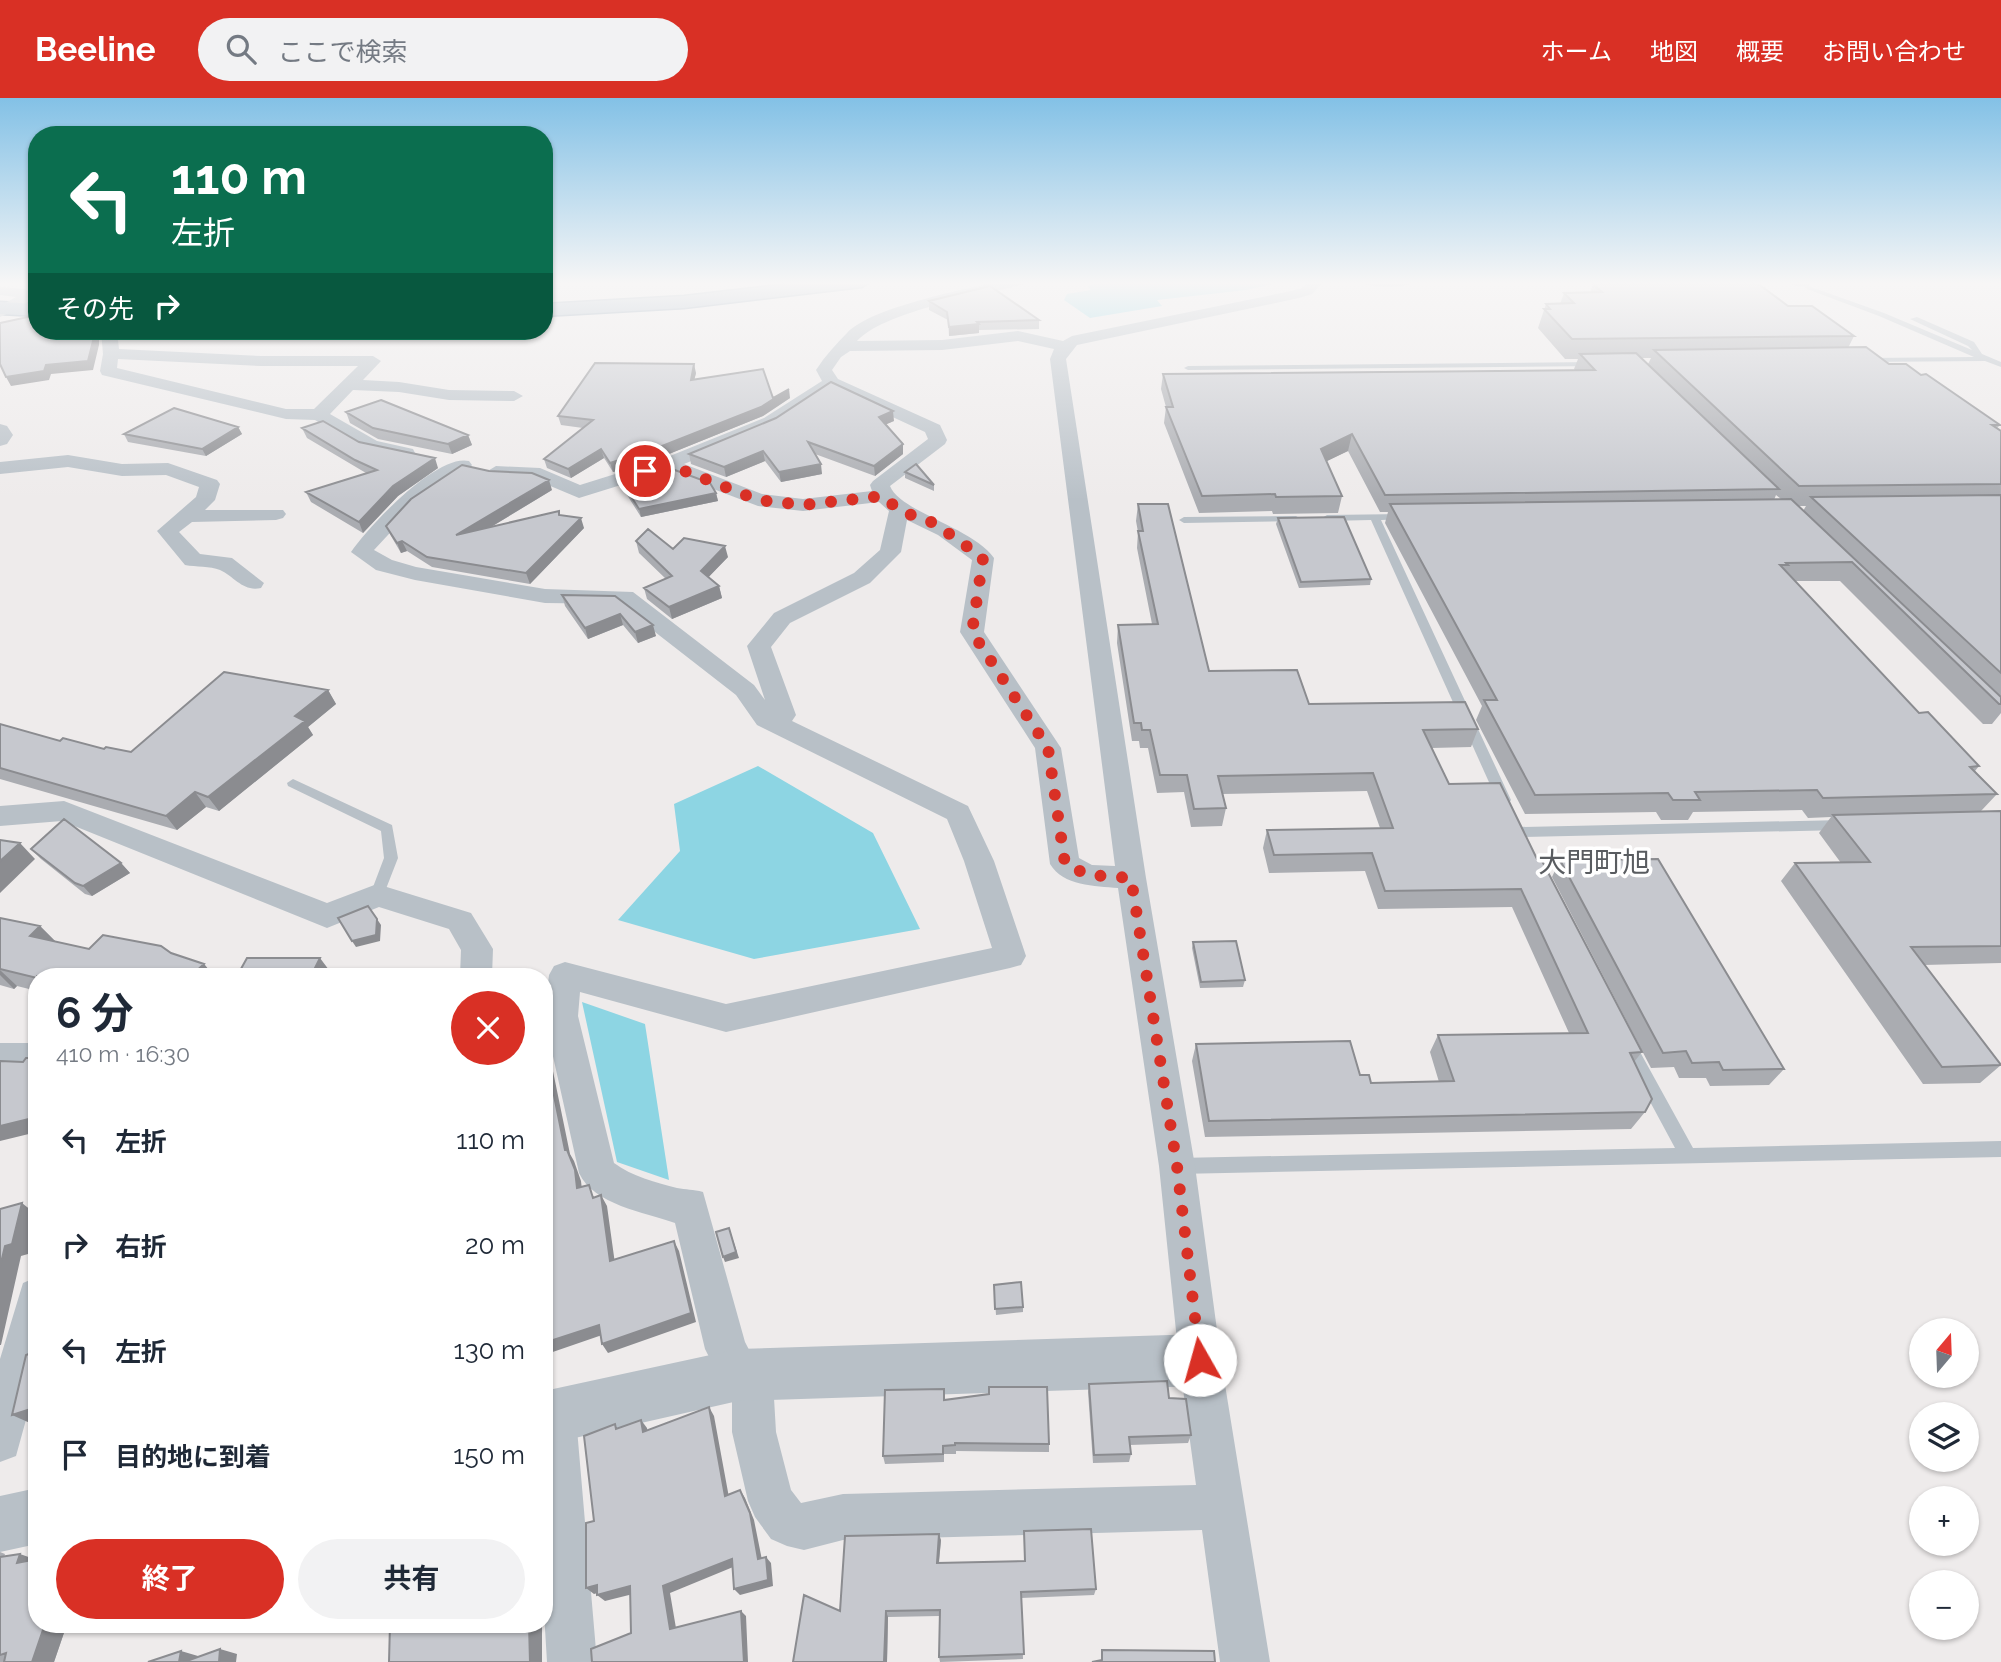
<!DOCTYPE html>
<html lang="ja">
<meta charset="utf-8">
<style>
body{margin:0;font-family:Raleway,"Noto Sans JP",sans-serif;background:#f2f2f3;color:#1f2937;height:100vh;display:flex;flex-direction:column;font-size:26px;white-space:nowrap}
*{box-sizing:border-box;margin:0}
p{font-size:23px;color:#747a83}
.icon{flex:none;width:38px;height:38px;fill:none;stroke:currentColor;stroke-width:2;stroke-linecap:round;stroke-linejoin:round}
.map{position:relative;flex:1;overflow:hidden}
.sheet{position:absolute;left:28px;top:870px;width:525px;height:665px;display:flex;flex-direction:column;background:#fff;border-radius:28px;box-shadow:0 2px 5px #0004}
.sheet>*{flex:none}
.top-card{position:absolute;left:28px;top:28px;width:525px;height:214px;border-radius:28px;box-shadow:0 2px 5px #0004;background:#0b6e4f;color:#fff;overflow:hidden}
.needle{width:46px;rotate:19deg}
.fabs{position:absolute;left:1909px;top:1220px;display:grid;gap:14px}
.fabs a{display:grid;place-items:center;width:70px;height:70px;border-radius:50%;background:#fff;box-shadow:0 2px 5px #0004;font-size:35px}
.pin{position:absolute;display:grid;place-items:center;width:60px;height:60px;color:#fff;margin:-30px;border:4px solid #fff;border-radius:50%;box-shadow:0 2px 7px #0007}
.me{position:absolute;width:77px;margin:-38px;rotate:353deg;stroke-linejoin:round;filter:drop-shadow(0 0 5px #0008)}
.turn{display:flex;align-items:center;gap:24px;height:147px;padding:0 28px;font-size:32px}
.turn .icon{width:91px;height:91px;stroke-width:2.5}
.turn b{display:block;font-size:49px;line-height:60px}
.then{display:flex;align-items:center;height:66px;padding:0 28px;background:#0003;gap:14px;font-size:26px}
.round{display:grid;place-items:center;flex:none;width:74px;height:74px;border-radius:37px;background:#f2f2f3}
.headline{display:flex;align-items:center;justify-content:space-between;height:119px;padding:0 28px}
h1{font-size:42px;font-weight:700;line-height:52px}
.cta{display:flex;gap:14px;margin-top:auto;padding:14px 28px}
.cta a{flex:1;height:80px;border-radius:42px;background:#d93025;color:#fff;font-size:28px;font-weight:700;line-height:80px;text-align:center}
.cta a+a{background:#f2f2f3;color:#1f2937}
ul{padding:0;list-style:none}
li{display:flex;align-items:center;gap:21px;height:105px;padding:0 28px}
li div{flex:1}
li b{display:block;font-size:26px}
li em{font-style:normal}
header{display:flex;align-items:center;gap:42px;box-sizing:border-box;height:98px;padding:0 35px;background:#d93025;color:#fff}
header strong{font-size:33px}
nav{display:flex;gap:38px;margin-inline-start:auto;font-size:24px}
.search{width:490px;height:63px;background:#f2f2f3;display:flex;align-items:center;gap:18px;box-sizing:border-box;padding:0 24px;border-radius:38px;color:#747a83;font-size:26px}
.map>svg:first-child{display:block}
.water{fill:#8dd5e3}
.lines{fill:none;stroke-linecap:round;stroke-linejoin:round}
.trunk-casing{stroke:#728ba2;stroke-width:3}
.service{fill:#b8c0c7;fill-rule:evenodd}
.minor{fill:#b8c0c7;fill-rule:evenodd}
.tertiary{fill:#b8c0c7;fill-rule:evenodd}
.trunk{fill:#9aaec0;fill-rule:evenodd}
.wall{fill:#aaacb1;fill-rule:evenodd}
.shaded-wall{fill:#8b8c90}
.building{fill:#c6c8ce;stroke:#8b8c90;stroke-width:2}
.route{stroke:#d93025;stroke-width:12;stroke-dasharray:0 21.6}
.labels{text-anchor:middle;stroke-width:7;stroke-linejoin:round;paint-order:stroke}
.quarter-label{font-size:28px;fill:#595c60;stroke:#fff}
</style>
<header>
<strong>Beeline</strong>
<div class="search"><svg class="icon" aria-label="search" viewBox="0 0 24 24"><circle cx="10" cy="10" r="6"/><path d="M15 15l6 6"/></svg>ここで検索</div>
<nav><a>ホーム</a><a>地図</a><a>概要</a><a>お問い合わせ</a></nav>
</header>
<div class="map">
<svg width="2001" height="1564" viewBox="0 0 2001 1564">
<rect width="100%" height="100%" fill="#eeebeb"/>
<path class="water" d="M1110,183H1278L1281,184L1246,192L1157,202L1162,208L1090,220L1064,202L1067,196L1091,192L1087,188Z
M758,668L873,735L920,831L754,861L618,822L680,753L674,706Z
M582,904L645,926L669,1082L617,1064Z"/>
<g class="lines">
<defs>
<path id="trunk" d="M813,183H871L862,189L684,210L544,218V206L684,198Z
M0,204L37,206V218L0,216Z"/>
</defs>
<use href="#trunk" class="trunk-casing"/>
<path class="service" d="M1801,184H1805L1811,189L1884,215L1972,252L1968,248L1910,221L1917,219L1974,244L1982,256L2001,264V269L1985,263L1864,264L1863,262L1867,260L1974,259L1879,218L1807,191L1801,186Z
M1594,264H1597V268L1188,272L1184,270L1188,268Z
M1405,416L1410,419L1408,421L1381,422L1511,702L1509,705L1504,706L1497,702L1371,422L1327,423L1322,420L1327,417Z
M1296,418L1301,421L1299,423L1184,425L1179,422L1184,419Z
M293,681L392,727L398,760L382,801L377,802L370,797L384,760L381,733L288,688L287,685Z
M1843,722L1850,727L1843,732L1519,739L1512,734L1519,729Z
M1628,941L1634,943L1693,1050L2001,1043V1059L1178,1076L1172,1074L1169,1068L1172,1062L1178,1060L1675,1050L1620,948L1622,943Z"/>
<path class="minor" d="M1002,183H1027L1025,186C985,196 884,213 857,243L942,242L1018,233L1063,243L1072,238L1291,193L1302,190L1309,183H1324L1312,196L1299,200L1077,247L1066,261L1146,780L1195,1068L1221,1262L1270,1564H1220L1202,1432L843,1442L804,1452L787,1448L771,1441L755,1419L748,1403L732,1334V1304L705,1251L675,1125C644,1114 594,1107 579,1075L544,918L549,877L554,868L565,864L726,906L992,850L964,763L947,721L757,627L736,597L619,506L545,505L415,482L376,472L351,454C368,429 437,355 469,363L472,367L469,371L414,409L374,452L392,462L416,469L545,491L633,494L754,587L765,602L747,548L774,515L854,475L880,452L889,413L879,404L803,413L758,408L666,373L579,400L536,382L496,380L486,374L496,368L540,370L580,387L660,362L764,320L822,283L816,272C825,258 836,246 847,235C871,209 966,191 1002,183ZM1018,243L1054,251L1050,261L1115,768L1092,767L1079,760L1061,650L984,534L994,460C972,429 900,414 890,388L945,346L947,342L940,327L838,281L832,272L841,259L850,253L942,252ZM832,291L925,334L928,341L873,383L870,387L872,393L803,401L762,396L684,366L776,328ZM907,422L938,437L972,462L960,534L1035,650L1050,766C1063,788 1095,788 1118,790L1159,1068L1179,1262L1196,1387L843,1396L801,1405L791,1392L776,1334L774,1300L745,1244L703,1094C693,1091 686,1092 677,1090C657,1085 631,1078 614,1065L578,918L580,894L726,934L1010,870L1021,867L1026,858L994,763L968,708L792,623L796,617L771,549L790,525L870,485L901,454Z
M1360,183H1416C1407,191 1369,191 1360,183Z
M1787,183H1814C1809,190 1792,190 1787,183Z
M0,189L25,191L32,195L26,207L0,219V208L16,199L0,197Z
M101,233H117L119,251L261,258H373L381,263L363,282L399,284L449,292L514,293L523,298L514,303L449,302L399,294L353,292L330,316L377,343L413,351L415,355L406,361L364,351L315,322L286,321L102,277L100,273L103,256ZM118,261L261,268H358L314,311H286L117,270Z
M0,326L7,328L13,337L7,346L0,348Z
M68,357L122,366L168,365L217,382L220,386L215,402L205,412H283L286,416L283,420L276,422L192,424L179,434L200,456L232,460L264,485L261,490C243,494 235,479 220,472C210,468 196,469 185,467L157,433L196,399L199,389L166,377L122,378L68,369L0,376V364Z
M64,703L327,805L377,786L471,815L493,851L492,878H460L461,852L449,831L379,809L327,830L62,723L0,728V708Z
M0,945H37V973H0Z
M37,1179V1282L16,1358L0,1364V1261L23,1185Z
M554,1297L569,1304L576,1319L597,1564H547L544,1514V1301Z"/>
<path class="tertiary" d="M1200,1236L1218,1244L1226,1262L1218,1280L1200,1288L738,1303L544,1347V1293L738,1251Z
M37,1390V1446L0,1454V1398Z"/>
<use href="#trunk" class="trunk"/>
</g>
<path class="wall" d="M12,183H37V188Z
M1593,186L1788,208L1854,238L1848,250L1889,266L1921,277L2000,327L1997,330L2001,333V615L1992,626H1983L1840,483H1795L1919,615L1979,668L1975,673L1997,696L1981,713H2001V865L1924,867L2001,967L1980,985L1923,986L1781,783L1795,765H1841L1819,735L1831,719L1808,720L1802,712L1693,714L1688,722H1661L1656,714L1525,716L1476,622L1482,608L1385,425L1388,414H1380L1348,353L1326,363L1342,398L1338,415L1273,416L1272,413L1199,415L1164,325L1166,309L1161,291L1163,276L1575,272L1574,271L1578,261H1565L1538,230L1546,206H1560L1564,195H1590ZM1642,260H1651L1648,266ZM1776,397L1781,401L1774,402ZM1799,408H1806L1803,413Z
M929,203L1039,222V231L979,232V235L949,238L948,222L929,212Z
M696,275L694,282L773,300H790L763,318L659,360L613,374L604,360L571,380L547,370L544,361L583,330L561,327L558,318Z
M346,314L468,337L472,347L452,356L378,341L350,325Z
M894,323L886,326L903,346V356L875,378L815,356L822,376L781,384L765,363L726,379L691,366L689,356Z
M238,329L242,336L206,358L128,344L124,336Z
M302,330L359,344L438,370L398,398L363,435L311,404L306,394L366,375L307,340Z
M905,374L934,387V393L905,380Z
M620,381L716,395L718,403L641,419L622,389Z
M552,392L491,429L559,413L560,417L584,430L530,486L432,469L407,453L401,455L391,438L386,428Z
M1138,406L1209,573L1309,606L1478,631L1471,649L1432,650L1449,686L1537,761L1642,954L1634,964L1645,1014L1631,1031L1205,1039L1192,963L1196,946L1360,977L1371,985L1439,984L1430,954L1438,937L1569,935L1512,809L1378,811L1365,773L1269,775L1263,750L1267,732L1380,730L1367,693L1223,696L1226,710L1222,728L1191,729L1184,694L1157,695L1148,650H1140L1139,643H1132L1117,545L1118,527L1152,526L1137,450L1138,434L1136,423Z
M1278,420L1371,481L1370,487L1299,490L1276,426Z
M636,443L673,451L728,459L708,479L719,488L722,500L672,521L647,501L644,490L666,481L639,455Z
M562,497L615,498L656,538L638,545L623,527L588,541L565,508Z
M328,592L336,606L308,629L313,637L219,713L206,709L177,732L0,681V626L60,643L104,651L131,654Z
M31,751L121,765L130,775L92,798L85,796L41,761Z
M1560,762L1784,971L1769,987L1710,988L1706,980H1679L1674,969L1651,970L1552,779Z
M0,820L40,828L56,844L89,851L171,855L204,866L214,878H37V893L17,888L14,891L0,887Z
M1193,844L1245,882L1243,889L1200,890L1192,850Z
M994,1187L1023,1209V1214L996,1217Z
M1089,1286L1169,1300L1191,1337L1188,1345L1130,1347L1131,1356L1129,1364L1093,1365L1088,1294Z
M945,1302L1049,1346V1354L956,1353V1356H944V1364L885,1366L883,1358Z
M1024,1433L1096,1491L1094,1497L1021,1500L1023,1561L940,1564L939,1559V1518L888,1519L887,1564H793L941,1442L939,1465L1024,1463Z
M0,1454L5,1456L4,1459L37,1526H67L54,1564H0Z"/>
<path class="shaded-wall" d="M979,226V235L949,238V229Z
M94,233H99V247L93,272L51,276L49,282L11,288L6,279L46,267Z
M694,266L696,275L692,291L691,282Z
M789,291L790,300L763,318L659,360L613,374L610,365L761,309Z
M893,313L894,323L880,329L879,319Z
M238,329L242,336L206,358L202,351Z
M1352,336L1348,353L1317,368L1321,351Z
M468,337L472,347L452,356L448,346Z
M903,346V356L875,378L874,368Z
M601,351L604,360L571,380L568,371Z
M763,353L765,363L726,379L724,369Z
M435,360L438,370L398,398L363,435L359,424L393,388Z
M821,366L822,376L781,384L779,374Z
M549,382L552,392L461,447L456,437Z
M716,395L718,403L641,419L639,411Z
M581,420L584,430L530,486L526,475Z
M402,443L407,453L401,455L397,445Z
M725,448L728,459L703,485L701,473Z
M719,488L722,500L672,521L669,509Z
M620,516L623,527L588,541L585,530Z
M653,527L656,538L638,545L635,534Z
M328,592L336,606L308,629L313,637L219,713L208,699L295,618Z
M195,694L206,709L177,732L166,718Z
M20,745L35,761L0,795V763Z
M121,765L130,775L92,798L83,788Z
M377,821L381,827L380,843L356,849L352,843Z
M40,828L57,845L30,838Z
M320,860L329,872L325,878H311Z
M204,866L214,878H191Z
M0,872L17,888L14,891L0,877Z
M544,941L548,949L570,1056L574,1063L581,1083L583,1101L577,1090L565,1052L544,948Z
M37,1019V1034L0,1043V1028Z
M601,1097L607,1108L616,1173L610,1163Z
M22,1105L37,1117L28,1156L21,1158L1,1247H0V1169L5,1148Z
M729,1130L739,1160L725,1164L723,1159Z
M674,1143L679,1153L696,1224L608,1255L602,1246Z
M599,1227L605,1236L544,1257V1245Z
M37,1309V1323L30,1325L12,1317Z
M709,1309L714,1318L730,1405L725,1398Z
M641,1322L647,1330L649,1342L643,1334Z
M740,1392L745,1400L754,1422L763,1467L758,1461Z
M939,1436L941,1442L938,1472L937,1465Z
M20,1456L37,1462L17,1465Z
M766,1459L771,1465L773,1488L740,1497L734,1491Z
M732,1461L738,1467L670,1495L677,1536L670,1531L663,1488Z
M597,1487L605,1493L594,1496L586,1490Z
M630,1488L637,1495L605,1503L597,1497Z
M741,1513L746,1518L748,1564H744Z
M886,1513L888,1519L887,1564H884Z
M45,1526H67L54,1564H32Z
M529,1526H542V1564H530Z
M220,1551L237,1556L236,1564H219Z
M181,1553L198,1558L197,1564H179Z"/>
<path class="building" d="M1757,185L1788,208H1812L1854,238L1572,241L1544,211H1550L1546,206L1574,205L1564,195L1602,194L1593,186Z
M990,188L1039,222L977,224L979,226L949,229L947,214L929,203Z
M37,217V233H94V239L88,263L46,267L44,273L6,279L0,266V225Z
M1866,249L1889,266H1906L1921,277L1926,276L2000,327H1992L2001,333V386L1799,388L1654,252Z
M1636,255L1779,391L1385,397L1352,336L1321,351L1342,398L1276,399L1275,396L1202,398L1166,309H1173L1163,276L1595,272L1580,256Z
M595,265L694,266L691,282L763,271L773,300L789,291L761,309L657,350L610,365L601,351L568,371L544,361L593,322L558,318Z
M831,284L893,313L879,319L903,346L874,368L808,344L821,366L779,374L763,353L724,369L689,356L776,320Z
M381,302L468,337L448,346L373,330L346,314Z
M174,310L238,329L202,351L124,336Z
M323,323L359,344L435,360L393,388L359,424L306,394L377,372L355,362L302,330Z
M916,366L934,387L905,374Z
M462,367L489,373L532,375L549,382L456,437L559,413V417L581,420L526,475L427,459L402,443L397,445L386,428L411,401Z
M664,368L710,385L716,395L639,411L620,381Z
M2001,397V575L1811,399Z
M1791,401L2001,599V606H1999L1852,464L1786,465L1788,467H1780L1919,615L1928,614L1979,668L1970,669L1997,696L1823,700L1817,692L1695,694L1700,702H1673L1668,695L1535,697L1484,602H1497L1390,406Z
M1138,406H1168L1209,573L1297,572L1309,606L1465,604L1478,631L1423,632L1449,686L1500,685L1537,761H1541L1642,954L1630,955L1652,1001L1645,1014L1209,1023L1196,946L1350,943L1360,977H1369L1371,985L1454,983L1438,937L1588,935L1521,791L1385,793L1372,755L1274,757L1267,732L1393,730L1373,675L1218,678L1226,710L1194,711L1187,677H1160L1150,632H1142L1141,625H1134L1118,527L1158,526L1138,433H1143Z
M1344,419L1371,481L1301,484L1278,420Z
M648,431L673,451L684,440L725,448L701,473L719,488L669,509L644,490L672,478L636,443Z
M562,497L615,498L653,527L635,534L620,516L585,530Z
M224,574L328,592L295,618L305,623L208,699L195,694L166,718L0,670V626L60,643L63,640L104,651L106,649L131,654Z
M2001,713V848L1911,849L2001,967L1942,969L1795,765L1870,764L1833,717Z
M64,721L121,765L83,788L75,785L31,751Z
M0,742L20,745L0,763Z
M1658,761L1784,971L1723,972L1719,964L1692,965L1686,953L1663,955L1560,762Z
M368,808L377,821L376,837L352,843L338,820Z
M0,820L40,828L30,838L89,851L103,837L161,848L171,855L204,866L191,878H37V880L0,871Z
M1236,843L1245,882L1201,884L1193,844Z
M247,860H320L311,878H237Z
M544,948L565,1052H567L575,1072L577,1090L589,1087L593,1100L601,1097L610,1163L674,1143L691,1215L602,1246L599,1227L544,1245Z
M26,960H37V1019L0,1028V963L23,964Z
M22,1105L12,1146L5,1148L0,1169V1111Z
M729,1130L736,1154L723,1159L716,1134Z
M1021,1184L1023,1209L995,1211L994,1187Z
M37,1252V1309L12,1317L26,1257L37,1253Z
M1167,1283L1169,1300L1186,1301L1191,1337L1129,1339L1131,1356L1094,1357L1089,1286Z
M989,1289H1047L1049,1346L955,1345V1347L943,1348V1356L883,1358L885,1292L944,1291V1302L989,1296Z
M709,1309L725,1398L740,1392L750,1415L758,1461L766,1459L768,1482L734,1491L732,1461L663,1488L670,1531L741,1513L744,1564H592L591,1551L631,1535L630,1488L597,1497V1487L586,1490V1425L594,1423L584,1338L615,1326L616,1331L641,1322L643,1334Z
M1091,1431L1096,1491L1021,1494L1024,1556L939,1559L940,1512L886,1513L884,1564H793L804,1497L840,1513L845,1438L939,1436L937,1465L1025,1463L1024,1433Z
M20,1456L17,1465L37,1461V1526H45L32,1564H4L6,1555L0,1557V1459Z
M390,1526H431V1529L440,1526H529L530,1564H389Z
M220,1551L219,1564H184Z
M1102,1552L1214,1553L1215,1564H1092L1102,1562Z
M181,1553L179,1564H148Z"/>
<linearGradient id="sky" x2="0" y2="1"><stop stop-color="#83c1e6"/><stop offset="0.46" stop-color="#f7f6f6"/><stop offset="1" stop-color="#f7f6f6" stop-opacity="0"/></linearGradient>
<rect width="2001" height="402" fill="url(#sky)"/>
<g class="lines">
<path class="route" d="M645,373L667,366L758,402L803,407L883,398L900,413L934,425L983,460L972,534L1048,650L1065,766L1088,777L1131,780L1177,1068L1200,1262"/>
</g>
<g class="labels">
<g class="quarter-label">
<text x="1594" y="774">大門町旭</text>
</g>
</g>
</svg>
<div class="fabs">
<a><svg class="needle" viewBox="-14 -14 28 28"><path d="M0-13l5 13h-10z" fill="#e53935"/><path d="M0 13l5-13h-10z" fill="#747a83"/></svg></a>
<a><svg class="icon" aria-label="layers" viewBox="0 0 24 24"><path d="M12 4l9 5-9 5-9-5zM3 14l9 5 9-5"/></svg></a>
<a>+</a>
<a>−</a>
</div>
<div class="pin" style="left:645px;top:373px;background:#d93025"><svg class="icon" aria-label="arrive" viewBox="0 0 24 24"><path d="M6 21V4h12l-3 4 3 4H6"/></svg></div>
<svg class="me" style="left:1200px;top:1262px" viewBox="-20 -20 40 40"><circle r="19" fill="#fff"/><path d="M0-13L10 11 0 6-10 11z" fill="#d93025"/></svg>
<div class="top-card">
<div class="turn"><svg class="icon" aria-label="left" viewBox="0 0 24 24"><path d="M17 20v-9H6M10 6l-5 5 5 5"/></svg><div><b>110 m</b>左折</div></div>
<div class="then">その先<svg class="icon" aria-label="right" viewBox="0 0 24 24"><path d="M7 20v-9h11M14 6l5 5-5 5"/></svg></div>
</div>
<section class="sheet">
<div class="headline"><div><h1>6 分</h1><p>410 m · 16:30</p></div><a class="round" style="background:#d93025;color:#fff"><svg class="icon" aria-label="close" viewBox="0 0 24 24"><path d="M6 6l12 12M18 6L6 18"/></svg></a></div>
<ul>
<li><svg class="icon" aria-label="left" viewBox="0 0 24 24"><path d="M17 20v-9H6M10 6l-5 5 5 5"/></svg><div><b>左折</b></div><em>110 m</em></li>
<li><svg class="icon" aria-label="right" viewBox="0 0 24 24"><path d="M7 20v-9h11M14 6l5 5-5 5"/></svg><div><b>右折</b></div><em>20 m</em></li>
<li><svg class="icon" aria-label="left" viewBox="0 0 24 24"><path d="M17 20v-9H6M10 6l-5 5 5 5"/></svg><div><b>左折</b></div><em>130 m</em></li>
<li><svg class="icon" aria-label="arrive" viewBox="0 0 24 24"><path d="M6 21V4h12l-3 4 3 4H6"/></svg><div><b>目的地に到着</b></div><em>150 m</em></li>
</ul>
<div class="cta"><a>終了</a><a>共有</a></div>
</section>
</div>
